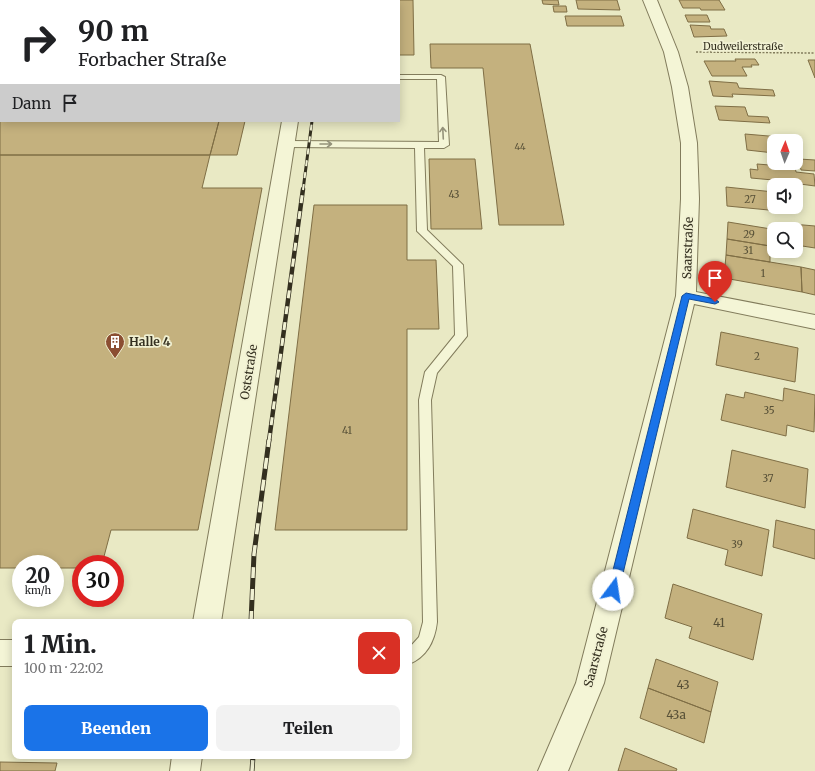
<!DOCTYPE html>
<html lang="de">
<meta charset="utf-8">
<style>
body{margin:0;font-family:Merriweather,serif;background:#f2f2f2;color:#202124;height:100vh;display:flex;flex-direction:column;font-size:15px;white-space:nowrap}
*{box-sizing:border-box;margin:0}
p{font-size:13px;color:#757577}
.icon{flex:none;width:22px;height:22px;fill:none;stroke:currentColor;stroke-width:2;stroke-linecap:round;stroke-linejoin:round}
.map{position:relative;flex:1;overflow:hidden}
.panel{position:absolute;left:12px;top:619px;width:400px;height:140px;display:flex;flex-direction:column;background:#fff;border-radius:8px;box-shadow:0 2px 10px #0003}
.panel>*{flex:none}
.banner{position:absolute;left:0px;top:0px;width:400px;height:122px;box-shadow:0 2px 10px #0003;background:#fff;color:#202124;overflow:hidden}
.needle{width:26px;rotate:2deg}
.tools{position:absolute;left:767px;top:134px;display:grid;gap:8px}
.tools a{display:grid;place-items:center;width:36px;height:36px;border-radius:8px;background:#fff;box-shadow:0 2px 10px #0003;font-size:20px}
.speed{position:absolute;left:12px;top:555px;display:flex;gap:8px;font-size:20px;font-weight:700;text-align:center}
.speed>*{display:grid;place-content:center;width:52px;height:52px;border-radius:50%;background:#fff;box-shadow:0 2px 10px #0003;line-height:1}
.speed small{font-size:10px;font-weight:400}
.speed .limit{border:6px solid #d22;background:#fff;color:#111}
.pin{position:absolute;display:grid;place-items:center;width:34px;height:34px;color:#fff;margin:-41px -17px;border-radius:50% 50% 50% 0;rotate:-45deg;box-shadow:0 0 4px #0007}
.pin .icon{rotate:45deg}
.me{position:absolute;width:44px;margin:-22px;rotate:14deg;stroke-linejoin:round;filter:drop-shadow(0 0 3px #0008)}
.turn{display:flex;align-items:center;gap:14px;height:84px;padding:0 12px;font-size:18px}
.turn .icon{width:52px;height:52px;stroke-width:2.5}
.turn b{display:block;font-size:28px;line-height:34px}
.then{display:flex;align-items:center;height:38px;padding:0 12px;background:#0003;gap:8px;font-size:15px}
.round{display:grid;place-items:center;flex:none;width:42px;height:42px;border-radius:8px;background:#f2f2f2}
.overview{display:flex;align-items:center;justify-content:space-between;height:68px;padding:0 12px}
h1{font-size:24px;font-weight:800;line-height:30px}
.primary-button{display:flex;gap:8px;margin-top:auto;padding:8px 12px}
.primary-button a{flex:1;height:46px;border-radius:8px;background:#1a73e8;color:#fff;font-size:16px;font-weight:800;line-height:46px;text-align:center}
.primary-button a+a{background:#f2f2f2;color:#202124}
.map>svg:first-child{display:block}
.building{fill:#c4b17e;stroke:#7f6e45}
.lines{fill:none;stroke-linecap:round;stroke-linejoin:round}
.lane-casing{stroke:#827c5c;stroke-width:2}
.street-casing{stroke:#827c5c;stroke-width:2}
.path{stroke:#827c5c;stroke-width:1.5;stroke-dasharray:2 1.5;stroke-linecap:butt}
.lane{fill:#f4f5d6;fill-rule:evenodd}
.street{fill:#f4f5d6;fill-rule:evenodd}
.rail-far2-casing{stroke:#332f1f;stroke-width:3}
.rail-far1-casing{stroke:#332f1f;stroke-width:4.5}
.rail-casing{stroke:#332f1f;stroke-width:5}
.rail-far2{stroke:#f1f1d3;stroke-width:2;stroke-dasharray:6;stroke-linecap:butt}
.rail-far1{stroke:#f1f1d3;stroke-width:3;stroke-dasharray:8;stroke-linecap:butt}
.rail{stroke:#f1f1d3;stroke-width:3.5;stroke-dasharray:11;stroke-linecap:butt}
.oneway{stroke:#94927a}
.route{fill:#1a73e8;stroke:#114b97}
.labels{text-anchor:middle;stroke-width:3.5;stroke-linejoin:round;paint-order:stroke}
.far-number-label{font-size:9px;fill:#575037}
.far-street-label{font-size:10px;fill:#332f1f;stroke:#f1f1d3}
.number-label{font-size:10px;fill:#575037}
.street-label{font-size:12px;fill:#332f1f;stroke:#f1f1d3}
.poi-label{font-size:12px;font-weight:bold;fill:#332f1f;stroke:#f1f1d3;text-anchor:start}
.near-number-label{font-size:12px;fill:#575037}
</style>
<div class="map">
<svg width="815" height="771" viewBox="0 0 815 771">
<rect width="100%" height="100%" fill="#e9e9c4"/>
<path class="building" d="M0,0H251L1,1V81Z
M338,0H413L414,55H399V1Z
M542,0H558L559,5L543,4Z
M576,0H617L620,10L578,9Z
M679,0H719L725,10H701L700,8H683Z
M553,6H566L567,12H554Z
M685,15H707L710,22H688Z
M565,16H621L624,26H567Z
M690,25L710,26L711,29H724L727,36L694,37Z
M430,44H530L564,225H499L483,68H431Z
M735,59H755L759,65H751L752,67H742L747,76H712L704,61H736Z
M808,60H815V78Z
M0,81L1,121H219L210,155H0Z
M709,81L737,83L739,88L773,90L775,96L732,94L733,97L713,96Z
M715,106L745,107L748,116L768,117L770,123L719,120Z
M219,121H245L237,155H210Z
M745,134L792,138V141H774V153L747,150Z
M0,155H210L202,188H262L198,530H111L102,564H81V568H55V564H21V568H0Z
M429,159H475L482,229H431Z
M799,159L815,160V171L801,170Z
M757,164L795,167L796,172L814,174L815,186L800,184L802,190H796V185H774L773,180L751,178L750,169L758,170Z
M726,187L774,192V207H778L779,211L727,206Z
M314,205H407V260H436L439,329H407V530H275Z
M728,222L771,229L770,246L727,239Z
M792,224L815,226V248L796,245V229H792Z
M727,239L770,246V262L726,255Z
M726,255L801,267L802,292L724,278Z
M801,267L815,270V295L802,292Z
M721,332L798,348L795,382L716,365Z
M784,388L815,395L814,432L787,425L786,436L721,420L726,394L744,398L745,392L783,401Z
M732,450L808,469L805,508L726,487Z
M693,509L769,530L762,576L725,565L728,550L687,538Z
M776,520L815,530V559L773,547Z
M673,584L762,614L753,660L689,638L692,627L665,618Z
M656,659L718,682L711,712L648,688Z
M648,688L711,712L704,743L640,718Z
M625,748L677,769L676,771H618Z
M0,762L57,763L55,771H0Z"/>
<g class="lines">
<defs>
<path id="lane" d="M399,75H441L445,77L449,145L444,148H424L427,230L463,265L467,336L437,373L431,400L437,622C435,640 427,657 409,664V648L419,637L423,622L419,400L425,372L455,335L453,266L417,231L415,148L287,147L282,144L287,141L439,142L437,79H399Z"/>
<path id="street" d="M286,0H300V1H286Z
M643,0H657L678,52L688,87L697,143L699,199L696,292L815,315V329L694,304L604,683L568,771H538L576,683L676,296L681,199V143L672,87L664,52Z
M282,121H298L221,622H193Z
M0,640H15V666H0Z
M172,756H202L200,771H170Z"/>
</defs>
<use href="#lane" class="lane-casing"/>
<use href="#street" class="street-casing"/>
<path class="path" d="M696,52L815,53"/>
<use href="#lane" class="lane"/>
<use href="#street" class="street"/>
<defs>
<path id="rail-far2" d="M303,190L312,121"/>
<path id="rail-far1" d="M269,441L303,189"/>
<path id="rail" d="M251,622L254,554L269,440
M252,771L253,756"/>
</defs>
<use href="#rail-far2" class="rail-far2-casing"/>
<use href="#rail-far1" class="rail-far1-casing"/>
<use href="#rail" class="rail-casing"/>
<use href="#rail-far2" class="rail-far2"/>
<use href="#rail-far1" class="rail-far1"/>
<use href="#rail" class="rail"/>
</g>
<defs><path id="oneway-shaft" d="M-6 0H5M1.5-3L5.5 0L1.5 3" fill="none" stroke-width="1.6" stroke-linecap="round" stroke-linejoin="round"/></defs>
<g class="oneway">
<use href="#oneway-shaft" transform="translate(443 133) rotate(-93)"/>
<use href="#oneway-shaft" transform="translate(326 144)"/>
</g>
<path class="route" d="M686,293L715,299L719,302L715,304L689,299L619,590L617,594L613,595L610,594L608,590L682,296Z"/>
<defs>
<symbol id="building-pin" viewBox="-11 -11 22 30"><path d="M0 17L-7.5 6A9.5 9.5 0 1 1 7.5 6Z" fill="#8b4e32" stroke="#f1f1d3"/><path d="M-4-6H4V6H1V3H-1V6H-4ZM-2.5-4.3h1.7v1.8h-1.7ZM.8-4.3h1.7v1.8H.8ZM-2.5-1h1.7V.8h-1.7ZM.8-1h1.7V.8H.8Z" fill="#fff"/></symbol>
</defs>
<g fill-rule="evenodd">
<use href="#building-pin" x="104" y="331" width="22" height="30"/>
</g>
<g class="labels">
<g class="far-number-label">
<text x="520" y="150">44</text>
</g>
<g class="far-street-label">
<text x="743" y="50">Dudweilerstraße</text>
</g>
<g class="number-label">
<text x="454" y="198">43</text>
<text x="750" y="203">27</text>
<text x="749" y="238">29</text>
<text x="748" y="254">31</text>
<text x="763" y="277">1</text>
<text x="757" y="360">2</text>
<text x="769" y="414">35</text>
<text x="347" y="434">41</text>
<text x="768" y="482">37</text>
<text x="737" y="548">39</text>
</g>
<g class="street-label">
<text transform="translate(688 248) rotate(-88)" y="4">Saarstraße</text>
<text transform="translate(249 372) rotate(-81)" y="4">Oststraße</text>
<text transform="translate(596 657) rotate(-75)" y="4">Saarstraße</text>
</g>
<g class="poi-label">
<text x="129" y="346">Halle 4</text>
</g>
<g class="near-number-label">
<text x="719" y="627">41</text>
<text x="683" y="689">43</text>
<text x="676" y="719">43a</text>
</g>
</g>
</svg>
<div class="tools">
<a><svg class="needle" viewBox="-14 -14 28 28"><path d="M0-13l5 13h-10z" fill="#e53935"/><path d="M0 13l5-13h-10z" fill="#757577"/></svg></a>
<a><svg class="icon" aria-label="sound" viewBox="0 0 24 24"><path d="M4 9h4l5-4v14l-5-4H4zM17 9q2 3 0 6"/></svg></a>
<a><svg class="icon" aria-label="search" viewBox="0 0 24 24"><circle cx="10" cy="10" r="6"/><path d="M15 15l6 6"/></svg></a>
</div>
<div class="speed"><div>20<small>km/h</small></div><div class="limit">30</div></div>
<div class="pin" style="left:715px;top:302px;background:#d93025"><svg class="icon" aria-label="arrive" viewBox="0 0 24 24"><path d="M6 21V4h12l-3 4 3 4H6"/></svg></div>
<svg class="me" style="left:613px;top:590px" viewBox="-20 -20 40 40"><circle r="19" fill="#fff"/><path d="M0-13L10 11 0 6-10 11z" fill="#1a73e8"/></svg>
<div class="banner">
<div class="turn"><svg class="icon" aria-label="right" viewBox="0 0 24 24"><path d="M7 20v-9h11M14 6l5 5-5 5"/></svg><div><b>90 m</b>Forbacher Straße</div></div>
<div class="then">Dann<svg class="icon" aria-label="arrive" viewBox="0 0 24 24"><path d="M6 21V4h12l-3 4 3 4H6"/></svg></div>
</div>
<section class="panel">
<div class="overview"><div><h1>1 Min.</h1><p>100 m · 22:02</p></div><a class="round" style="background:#d93025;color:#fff"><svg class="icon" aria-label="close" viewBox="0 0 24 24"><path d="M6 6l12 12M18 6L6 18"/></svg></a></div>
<div class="primary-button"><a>Beenden</a><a>Teilen</a></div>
</section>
</div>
